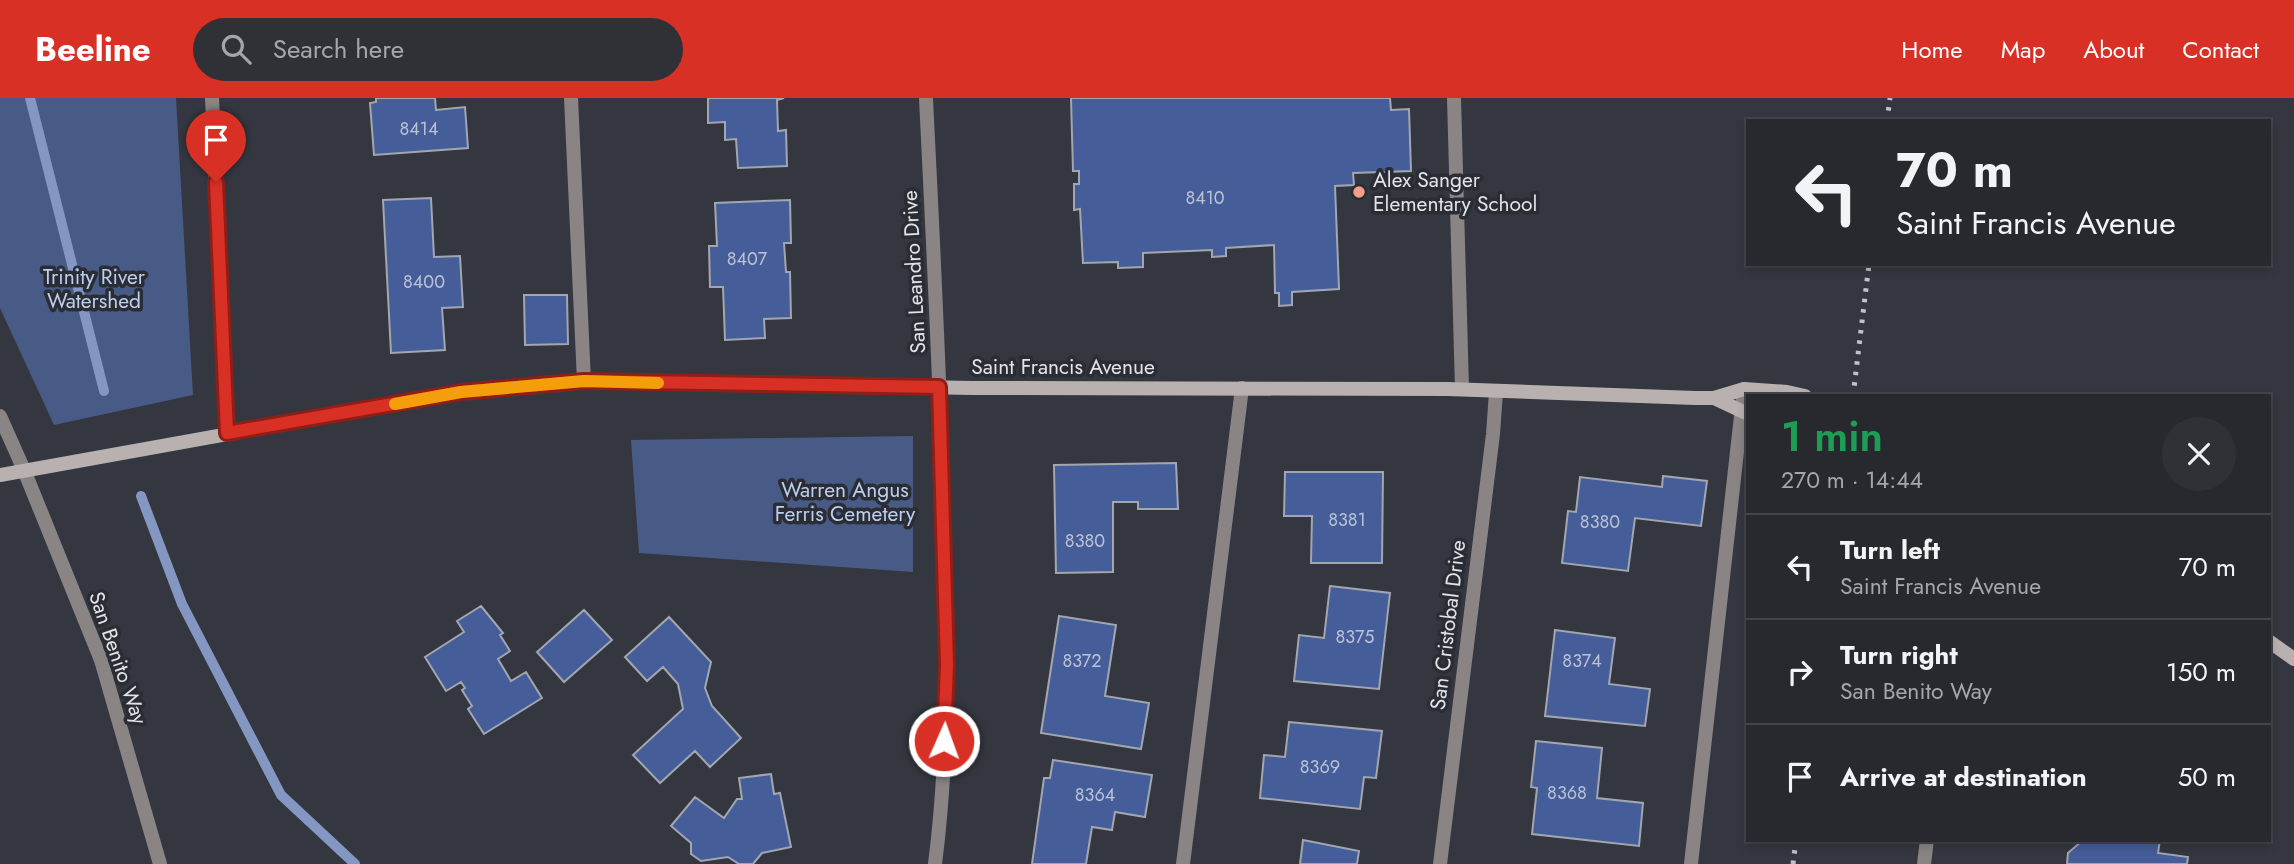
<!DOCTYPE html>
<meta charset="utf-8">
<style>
body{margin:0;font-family:Jost,sans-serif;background:#2f3137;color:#f1f3f6;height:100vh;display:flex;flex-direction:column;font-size:26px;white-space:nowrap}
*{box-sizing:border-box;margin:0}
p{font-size:23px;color:#a4a6aa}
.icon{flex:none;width:38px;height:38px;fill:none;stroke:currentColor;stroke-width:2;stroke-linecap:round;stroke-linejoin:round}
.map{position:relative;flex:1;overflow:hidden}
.details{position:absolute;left:1746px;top:296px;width:525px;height:448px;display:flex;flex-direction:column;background:#27292f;border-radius:0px;box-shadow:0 4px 10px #0003,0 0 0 2px #43454b}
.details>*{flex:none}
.guide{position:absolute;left:1746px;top:21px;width:525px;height:147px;border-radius:0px;box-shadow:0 4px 10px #0003,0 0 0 2px #43454b;background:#27292f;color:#f1f3f6;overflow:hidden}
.pin{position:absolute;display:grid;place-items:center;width:60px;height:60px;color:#fff;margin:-72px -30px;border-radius:50% 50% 50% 0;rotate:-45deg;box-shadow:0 0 7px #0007}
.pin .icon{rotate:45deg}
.me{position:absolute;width:77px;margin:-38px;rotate:2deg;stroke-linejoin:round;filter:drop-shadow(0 0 5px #0008)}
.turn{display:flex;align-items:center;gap:24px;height:147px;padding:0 35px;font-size:32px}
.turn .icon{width:91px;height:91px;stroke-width:2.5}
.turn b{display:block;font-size:49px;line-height:60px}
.round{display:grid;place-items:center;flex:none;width:74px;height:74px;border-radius:37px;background:#2f3137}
.head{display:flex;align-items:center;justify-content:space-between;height:119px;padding:0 35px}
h1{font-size:42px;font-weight:600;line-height:52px;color:#1e9e55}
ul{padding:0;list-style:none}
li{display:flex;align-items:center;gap:21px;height:105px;padding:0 35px;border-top:2px solid #43454b}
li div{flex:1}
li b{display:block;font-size:26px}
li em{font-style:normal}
header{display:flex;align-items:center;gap:42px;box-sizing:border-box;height:98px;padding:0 35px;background:#d93025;color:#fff}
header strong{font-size:33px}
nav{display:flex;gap:38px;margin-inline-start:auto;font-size:24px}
.search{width:490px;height:63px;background:#2f3137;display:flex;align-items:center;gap:18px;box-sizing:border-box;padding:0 24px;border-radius:38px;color:#a4a6aa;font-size:26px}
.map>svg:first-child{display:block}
.green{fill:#485a86}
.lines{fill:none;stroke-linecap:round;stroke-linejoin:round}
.stream{stroke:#8496c2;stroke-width:10}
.building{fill:#455d98;stroke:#a2a6af;stroke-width:2}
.lane{stroke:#8a8584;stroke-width:14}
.street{stroke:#8a8584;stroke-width:14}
.secondary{stroke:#b9b1af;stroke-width:14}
.rail{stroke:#c0c2c8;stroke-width:5;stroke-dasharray:3.5 7;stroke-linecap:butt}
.route-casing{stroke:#8d1f18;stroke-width:18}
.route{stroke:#d93025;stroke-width:12}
.slow{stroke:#f59e0b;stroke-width:12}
.poi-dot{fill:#f49d8b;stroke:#2a2d34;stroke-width:2.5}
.labels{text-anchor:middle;stroke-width:7;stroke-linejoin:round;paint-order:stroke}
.number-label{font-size:18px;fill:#bbc2d5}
.poi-label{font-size:21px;fill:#e2e4e9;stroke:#2a2d34;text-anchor:start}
.street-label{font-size:21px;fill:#e2e4e9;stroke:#2a2d34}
.park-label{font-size:21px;fill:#becef0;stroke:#2a2d34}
</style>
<header>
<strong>Beeline</strong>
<div class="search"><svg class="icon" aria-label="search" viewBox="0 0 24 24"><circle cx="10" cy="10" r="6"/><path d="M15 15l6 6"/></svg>Search here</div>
<nav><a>Home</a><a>Map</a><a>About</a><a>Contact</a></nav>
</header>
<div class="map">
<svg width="2294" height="766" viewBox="0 0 2294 766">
<rect width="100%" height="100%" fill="#34373f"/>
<path class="green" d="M0,0H176L193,297L54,327L0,210Z
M913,338V474L639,455L631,342Z"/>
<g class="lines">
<path class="stream" d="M30,0L104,293
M141,398L182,506L281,697L355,766"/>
</g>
<path class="building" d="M376,0H435L436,12L465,9L468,50L374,57L370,5L376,4Z
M708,0H784L777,2L778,33L786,32L787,68L738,70L736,41L725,42V24L708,25Z
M1071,0H1390L1391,12L1409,11L1411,73L1353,75L1354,87L1335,88L1339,191L1292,194V207L1279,208V195H1275L1274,147L1226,150V158L1212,159V152L1143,155V169L1118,170V164L1083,165L1080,111L1074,112V86H1079V73H1073Z
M431,100L434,159L460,158L463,209L442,210L445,252L391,255L383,102Z
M790,102L791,145H784L786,174H790L791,220L764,221L765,240L725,242L723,189H710L709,148H717L715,105Z
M524,197H567L568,246L525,247Z
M1176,365L1178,411H1138V404H1113V474L1056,475L1054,367Z
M1285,374H1383L1382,465H1311L1312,418H1284Z
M1663,378L1707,383L1701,428L1635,420L1628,473L1562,465L1568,413L1576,414L1580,379L1662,389Z
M1330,488L1390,495L1379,591L1294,583L1299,537L1324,540Z
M481,508L503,535L500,537L510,553L498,561L511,583L526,574L542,600L484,636L468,611L472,608L462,592L465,590L461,584L446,593L425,559L464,534L457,523Z
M584,512L612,542L564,584L537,554Z
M1059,518L1116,527L1105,598L1149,605L1141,651L1041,635Z
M669,519L711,564L705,590L712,608L741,640L710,669L695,653L660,685L633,657L683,611L678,586L663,569L647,583L625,559Z
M1555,532L1615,540L1609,586L1650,591L1645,628L1545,618Z
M1289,624L1382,633L1376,680L1364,679L1360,711L1260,700L1264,657L1285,659Z
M1536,643L1602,650L1597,700L1643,705L1639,748L1532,736L1537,690L1531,689Z
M1053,662L1152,677L1145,719L1115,714L1112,732L1092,729L1086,766H1032L1044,680H1050Z
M771,676L774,696L780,695L791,749L762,755L753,766H739L728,759L701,763L691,756V745L671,728L695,699L724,720L737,701H742L739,680Z
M1303,742L1359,753L1357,766H1300Z
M2083,742L2107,745L2108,742H2160L2158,755L2188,759L2187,766H2067L2068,755Z"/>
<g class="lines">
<path class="lane" d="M571,0L584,283
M1454,0L1462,291
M1183,766L1242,290
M1691,766L1744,291"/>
<path class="street" d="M212,0L227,335
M926,0C933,146 941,292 944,439C947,548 949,657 935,766
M0,318L24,372L101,562L160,766
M1440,766L1493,336L1496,294
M1924,766L1927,742"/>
<path class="secondary" d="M1714,300L1748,316
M0,377L462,294L584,283L973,290L1448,291L1695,300H1714L1744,291L1787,294L1805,298
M2270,544L2294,561"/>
<path class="rail" d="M1887,23L1890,0
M1853,298L1869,166
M1793,766L1796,742"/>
</g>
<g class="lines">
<defs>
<path id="route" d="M216,84L227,335L461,294L584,283L939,289L947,567L944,643"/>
</defs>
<use href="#route" class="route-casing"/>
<use href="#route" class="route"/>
<path class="slow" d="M395,306L461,294L584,283L658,285"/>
</g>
<circle class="poi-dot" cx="1359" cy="94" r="7"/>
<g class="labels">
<g class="number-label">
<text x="419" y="37">8414</text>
<text x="1205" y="106">8410</text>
<text x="747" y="167">8407</text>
<text x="424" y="190">8400</text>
<text x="1347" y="428">8381</text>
<text x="1600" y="430">8380</text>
<text x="1085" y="449">8380</text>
<text x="1355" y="545">8375</text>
<text x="1082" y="569">8372</text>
<text x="1582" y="569">8374</text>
<text x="1320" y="675">8369</text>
<text x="1567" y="701">8368</text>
<text x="1095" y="703">8364</text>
</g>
<g class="poi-label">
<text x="1373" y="89">Alex Sanger<tspan x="1373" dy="24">Elementary School</tspan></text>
</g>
<g class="street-label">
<text transform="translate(914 174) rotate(-93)" y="7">San Leandro Drive</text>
<text x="1063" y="276">Saint Francis Avenue</text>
<text transform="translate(1448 527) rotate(-83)" y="7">San Cristobal Drive</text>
<text transform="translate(118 560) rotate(71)" y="7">San Benito Way</text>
</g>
<g class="park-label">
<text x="94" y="186">Trinity River<tspan x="94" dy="24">Watershed</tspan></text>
<text x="845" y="399">Warren Angus<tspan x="845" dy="24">Ferris Cemetery</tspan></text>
</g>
</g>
</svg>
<div class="pin" style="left:216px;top:84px;background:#d93025"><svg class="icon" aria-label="arrive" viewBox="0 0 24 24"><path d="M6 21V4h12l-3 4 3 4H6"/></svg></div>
<svg class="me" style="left:944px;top:643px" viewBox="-20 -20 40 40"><circle r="17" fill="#d93025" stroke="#fff" stroke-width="3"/><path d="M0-11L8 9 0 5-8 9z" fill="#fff"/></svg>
<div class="guide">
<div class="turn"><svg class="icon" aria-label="left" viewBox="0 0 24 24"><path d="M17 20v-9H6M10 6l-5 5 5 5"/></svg><div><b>70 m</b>Saint Francis Avenue</div></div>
</div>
<section class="details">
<div class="head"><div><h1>1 min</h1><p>270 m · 14:44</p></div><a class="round"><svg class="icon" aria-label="close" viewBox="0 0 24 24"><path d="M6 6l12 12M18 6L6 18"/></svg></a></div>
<ul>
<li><svg class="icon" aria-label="left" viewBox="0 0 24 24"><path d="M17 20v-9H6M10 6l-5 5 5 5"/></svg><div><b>Turn left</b><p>Saint Francis Avenue</p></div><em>70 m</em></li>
<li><svg class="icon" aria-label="right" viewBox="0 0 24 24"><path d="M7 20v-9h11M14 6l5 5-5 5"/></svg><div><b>Turn right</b><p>San Benito Way</p></div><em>150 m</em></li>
<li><svg class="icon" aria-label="arrive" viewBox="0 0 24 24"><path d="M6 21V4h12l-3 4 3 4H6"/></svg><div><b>Arrive at destination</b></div><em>50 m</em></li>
</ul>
</section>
</div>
